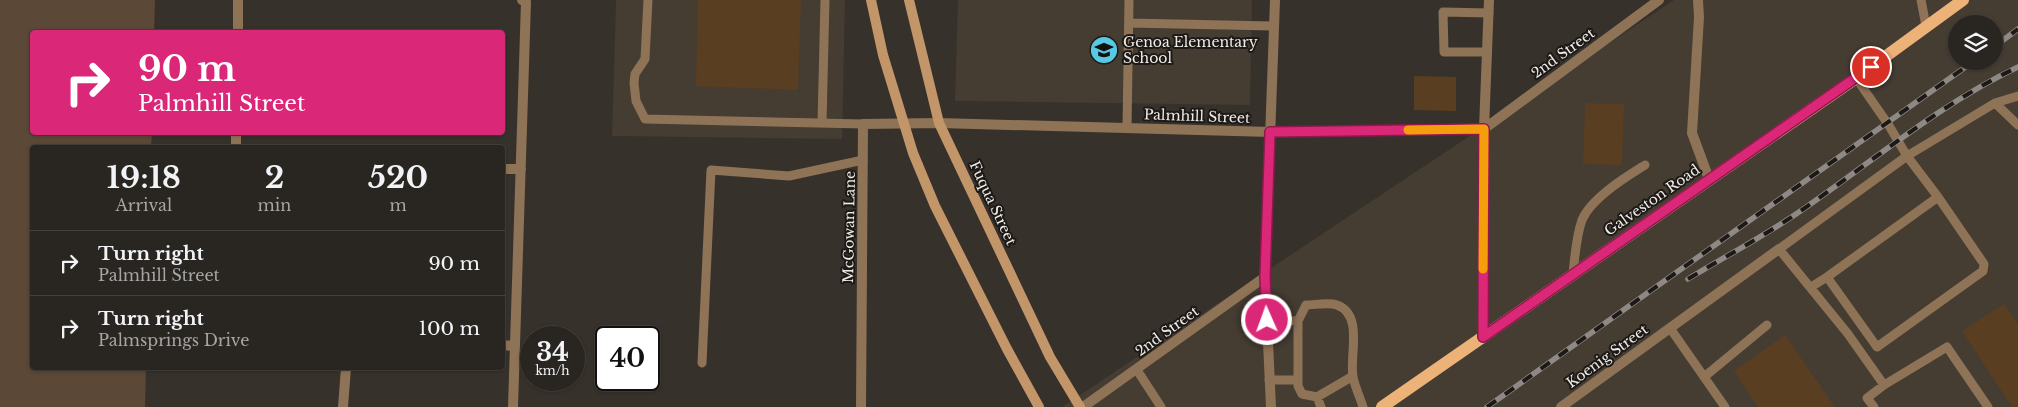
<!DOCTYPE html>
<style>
body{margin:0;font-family:"Libre Baskerville",serif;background:#35312d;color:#f1f3f6;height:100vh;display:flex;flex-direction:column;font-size:19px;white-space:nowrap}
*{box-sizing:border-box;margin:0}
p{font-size:16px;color:#a5a5a5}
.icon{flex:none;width:28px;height:28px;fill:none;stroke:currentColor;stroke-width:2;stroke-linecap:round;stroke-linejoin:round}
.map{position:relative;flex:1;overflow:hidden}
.panel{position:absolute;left:30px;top:145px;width:475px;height:225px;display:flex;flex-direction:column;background:#292520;border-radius:5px;box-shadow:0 1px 4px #0004,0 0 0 1px #45423e}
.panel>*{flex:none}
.banner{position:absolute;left:30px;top:30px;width:475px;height:105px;border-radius:5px;box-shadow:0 1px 4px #0004,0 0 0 1px #45423e;background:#db2777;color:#fff;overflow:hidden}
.buttons{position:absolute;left:1948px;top:15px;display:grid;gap:10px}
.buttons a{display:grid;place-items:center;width:55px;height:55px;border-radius:50%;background:#292520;box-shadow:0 1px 4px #0004,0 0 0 1px #45423e;font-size:25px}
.speed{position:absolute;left:520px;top:326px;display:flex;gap:10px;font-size:25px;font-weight:700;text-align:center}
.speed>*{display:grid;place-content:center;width:65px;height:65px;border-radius:50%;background:#292520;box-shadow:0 1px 4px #0004,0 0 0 1px #45423e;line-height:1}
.speed small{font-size:12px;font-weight:400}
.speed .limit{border:2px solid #111;border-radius:8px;background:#fff;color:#111}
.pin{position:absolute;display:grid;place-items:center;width:42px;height:42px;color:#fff;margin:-21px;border:2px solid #fff;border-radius:50%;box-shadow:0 1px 5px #0007}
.me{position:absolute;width:55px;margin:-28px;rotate:358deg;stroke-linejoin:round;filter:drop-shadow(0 0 4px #0008)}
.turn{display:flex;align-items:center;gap:18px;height:105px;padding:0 25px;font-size:22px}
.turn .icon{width:65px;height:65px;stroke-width:2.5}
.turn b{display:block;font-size:35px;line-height:42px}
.eta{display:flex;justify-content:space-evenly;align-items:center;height:85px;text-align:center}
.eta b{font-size:30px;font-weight:700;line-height:35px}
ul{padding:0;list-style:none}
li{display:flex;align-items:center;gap:15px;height:65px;padding:0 25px;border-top:1px solid #45423e}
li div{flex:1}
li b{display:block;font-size:19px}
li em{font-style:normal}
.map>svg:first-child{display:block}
.built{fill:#453c32;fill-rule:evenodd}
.green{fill:#5b4837}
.building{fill:#5a3e21}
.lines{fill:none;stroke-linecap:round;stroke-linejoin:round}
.service{stroke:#8f7357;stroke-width:9}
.minor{stroke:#8f7357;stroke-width:10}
.tertiary{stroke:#8f7357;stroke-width:10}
.secondary{stroke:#c3966a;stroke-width:10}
.primary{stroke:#ecb278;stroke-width:12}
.rail-casing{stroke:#8e8984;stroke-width:5.5}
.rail{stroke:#1c1917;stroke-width:4;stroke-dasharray:11;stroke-linecap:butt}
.route-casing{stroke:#8e194d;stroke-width:12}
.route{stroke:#db2777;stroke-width:9}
.slow{stroke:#f59e0b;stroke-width:9}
.labels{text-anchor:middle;stroke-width:4;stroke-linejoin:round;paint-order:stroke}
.poi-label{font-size:14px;fill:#efebe7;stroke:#1c1917;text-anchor:start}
.street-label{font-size:14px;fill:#efebe7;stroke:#1c1917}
</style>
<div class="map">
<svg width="2018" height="407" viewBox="0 0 2018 407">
<rect width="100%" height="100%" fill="#37312b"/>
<path class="built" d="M616,0H845L842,139L612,136Z
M958,0H1252L1250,105L955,101Z
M1674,0H2018V407H1062ZM1956,24H1994V61H1956Z"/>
<path class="green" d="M0,0H155L154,32H32V132L152,133L151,147L32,148V368H146L145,407H0Z"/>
<path class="building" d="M698,0H801L798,90L696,86Z
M1414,76L1456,77V111L1414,110Z
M1585,103L1624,104L1622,165L1583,164Z
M2004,304L2018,324V407H2012L1962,331Z
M1785,335L1835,407H1758L1734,371Z"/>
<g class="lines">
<path class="service" d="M648,0L645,59L635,74L634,83L636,101L645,119L863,124
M1921,0L1926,26
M1129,23L1274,26
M1487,52H1444L1443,12L1489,13
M1856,78L1888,124L1907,156L1938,197L1984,264L1983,271L1877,347L1827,277L1938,197
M1995,103L2018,96
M822,123L825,0
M1127,128L1129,0
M1573,273C1575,256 1576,237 1582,220C1591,198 1626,177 1645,165
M1811,287L1827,277
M1267,320L1298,321L1306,305C1315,305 1328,302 1337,305C1364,315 1349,356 1353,377C1355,387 1360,397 1363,407
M1298,321V386L1302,394L1317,397L1353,376
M1670,328L1725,407
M702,363L711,170L789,176L863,160
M1137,370L1161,407
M1704,377L1767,325
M1269,380H1298
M1884,385L1848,334L1779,249L1907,156L1995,103L2018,125
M1317,397L1321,407
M1874,407L1867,398L1884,385L1947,347L1988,407"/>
<path class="minor" d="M1698,0L1699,17L1692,133L1709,179
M238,32V0
M1484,129L1659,0
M236,148V132
M502,169H521
M1483,337L1484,129L1489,0
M502,345L514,346
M343,407L346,368
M513,407L526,2L522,0
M861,407L863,124L939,123L1271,132L1484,129
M1083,407L1265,277
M1561,407L1779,249"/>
<path class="tertiary" d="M1271,407L1265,277L1275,0"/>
<path class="secondary" d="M871,0L883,55L913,153L935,206L1007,349L1039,407
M909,0L939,123L1050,357L1080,407"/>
<path class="primary" d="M1382,407L1856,78L1963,0"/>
<defs>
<path id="rail" d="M1994,47L2018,29
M1688,279C1726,256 1766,235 1802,210C1873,161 1940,104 2018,67
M1487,407L1974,61"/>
</defs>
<use href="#rail" class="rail-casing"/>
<use href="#rail" class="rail"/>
</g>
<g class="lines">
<defs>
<path id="route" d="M1267,320L1265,277L1270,132L1484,129L1483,337L1871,67"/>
</defs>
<use href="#route" class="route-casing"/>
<use href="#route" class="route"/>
<path class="slow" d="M1408,130L1484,129L1483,269"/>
</g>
<defs>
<symbol id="school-disc" viewBox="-11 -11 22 22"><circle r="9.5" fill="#58c9e3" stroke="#1c1917"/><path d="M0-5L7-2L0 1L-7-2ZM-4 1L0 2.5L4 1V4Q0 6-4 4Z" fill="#111"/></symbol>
</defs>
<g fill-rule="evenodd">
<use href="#school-disc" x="1088" y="34" width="32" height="32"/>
</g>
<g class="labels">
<g class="poi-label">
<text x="1123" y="47">Genoa Elementary<tspan x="1123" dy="16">School</tspan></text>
</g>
<g class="street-label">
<text transform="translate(1563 53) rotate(-36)" y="5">2nd Street</text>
<text transform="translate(1197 116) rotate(2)" y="5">Palmhill Street</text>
<text transform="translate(1652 200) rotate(-35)" y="5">Galveston Road</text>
<text transform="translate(993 203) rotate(65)" y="5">Fuqua Street</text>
<text transform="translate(849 227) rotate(-89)" y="5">McGowan Lane</text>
<text transform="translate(1167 331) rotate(-36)" y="5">2nd Street</text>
<text transform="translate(1607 356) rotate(-36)" y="5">Koenig Street</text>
</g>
</g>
</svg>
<div class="buttons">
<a><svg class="icon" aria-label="layers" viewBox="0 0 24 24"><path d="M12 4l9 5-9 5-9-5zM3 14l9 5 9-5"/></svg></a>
</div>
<div class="speed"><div>34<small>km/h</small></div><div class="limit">40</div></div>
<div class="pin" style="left:1871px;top:67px;background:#d93025"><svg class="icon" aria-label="arrive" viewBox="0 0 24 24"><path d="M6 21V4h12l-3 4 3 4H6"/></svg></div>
<svg class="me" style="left:1267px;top:320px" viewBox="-20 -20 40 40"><circle r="17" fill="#db2777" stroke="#fff" stroke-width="3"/><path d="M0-11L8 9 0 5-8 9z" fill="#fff"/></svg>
<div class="banner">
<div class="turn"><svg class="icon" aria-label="right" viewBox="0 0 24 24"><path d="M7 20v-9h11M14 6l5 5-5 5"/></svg><div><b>90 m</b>Palmhill Street</div></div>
</div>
<section class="panel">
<div class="eta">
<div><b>19:18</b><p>Arrival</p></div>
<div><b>2</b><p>min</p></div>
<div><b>520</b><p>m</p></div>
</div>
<ul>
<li><svg class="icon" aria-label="right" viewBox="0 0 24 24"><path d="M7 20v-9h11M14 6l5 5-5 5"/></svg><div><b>Turn right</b><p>Palmhill Street</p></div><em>90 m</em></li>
<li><svg class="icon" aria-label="right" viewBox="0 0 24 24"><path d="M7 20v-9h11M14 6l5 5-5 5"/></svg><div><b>Turn right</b><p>Palmsprings Drive</p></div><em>100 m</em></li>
</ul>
</section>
</div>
